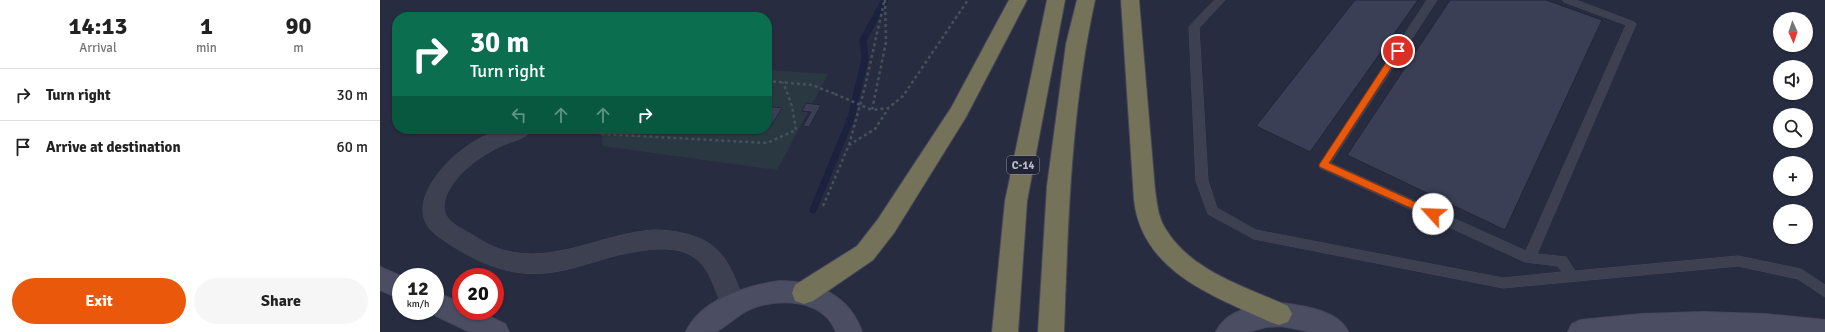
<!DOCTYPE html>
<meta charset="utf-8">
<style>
body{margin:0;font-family:Signika,sans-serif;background:#f6f6f6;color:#222;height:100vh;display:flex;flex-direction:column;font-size:15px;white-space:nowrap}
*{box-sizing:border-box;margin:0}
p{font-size:13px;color:#767676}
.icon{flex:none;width:22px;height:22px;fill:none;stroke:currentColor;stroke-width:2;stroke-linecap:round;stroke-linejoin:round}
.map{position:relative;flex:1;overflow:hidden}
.sheet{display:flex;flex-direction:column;background:#fff;width:380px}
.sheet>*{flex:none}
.top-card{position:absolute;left:12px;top:12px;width:380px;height:122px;border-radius:16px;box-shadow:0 1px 3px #0004;background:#0b6e4f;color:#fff;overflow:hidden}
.needle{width:26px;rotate:177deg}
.buttons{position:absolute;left:1393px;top:12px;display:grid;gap:8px}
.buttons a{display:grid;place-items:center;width:40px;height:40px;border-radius:50%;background:#fff;box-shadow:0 1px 3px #0004;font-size:20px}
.speed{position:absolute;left:12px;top:268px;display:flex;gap:8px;font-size:20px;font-weight:700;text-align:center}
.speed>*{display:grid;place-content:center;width:52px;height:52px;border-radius:50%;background:#fff;box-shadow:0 1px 3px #0004;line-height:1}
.speed small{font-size:10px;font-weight:400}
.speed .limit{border:6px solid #d22;background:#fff;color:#111}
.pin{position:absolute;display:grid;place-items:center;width:34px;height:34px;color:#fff;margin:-17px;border:2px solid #fff;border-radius:50%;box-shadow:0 1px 4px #0007}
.me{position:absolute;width:44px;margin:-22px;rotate:295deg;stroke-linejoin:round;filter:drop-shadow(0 0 3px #0008)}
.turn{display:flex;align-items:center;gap:14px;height:84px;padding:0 12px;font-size:18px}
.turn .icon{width:52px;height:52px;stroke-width:2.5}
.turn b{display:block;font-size:28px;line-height:34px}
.lanes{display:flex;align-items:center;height:38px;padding:0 12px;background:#0003;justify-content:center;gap:20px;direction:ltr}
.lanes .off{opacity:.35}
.eta{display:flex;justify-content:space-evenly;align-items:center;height:68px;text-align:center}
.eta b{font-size:24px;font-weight:700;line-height:28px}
.action{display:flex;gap:8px;margin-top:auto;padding:8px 12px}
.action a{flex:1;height:46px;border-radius:24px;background:#ea580c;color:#fff;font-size:16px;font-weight:700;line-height:46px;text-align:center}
.action a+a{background:#f6f6f6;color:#222}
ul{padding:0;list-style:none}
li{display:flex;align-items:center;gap:12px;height:52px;padding:0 12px;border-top:1px solid #e0e0e0}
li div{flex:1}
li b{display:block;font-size:15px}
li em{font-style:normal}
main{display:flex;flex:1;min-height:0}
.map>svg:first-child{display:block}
.green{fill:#2a3941}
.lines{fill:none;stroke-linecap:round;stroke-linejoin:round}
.stream{stroke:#1c213e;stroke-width:7}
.building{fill:#3b3f56;stroke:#232637}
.service-casing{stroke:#464859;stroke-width:1}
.minor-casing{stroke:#464859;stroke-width:1}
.secondary-casing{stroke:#464859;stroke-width:2}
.motorway-casing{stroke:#444757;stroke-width:2}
.path{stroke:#445259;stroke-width:2.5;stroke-dasharray:3 3;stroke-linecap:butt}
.service{fill:#3c4050;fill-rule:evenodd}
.minor{fill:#3c4050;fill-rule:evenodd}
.secondary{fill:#4b4e63;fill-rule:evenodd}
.motorway{fill:#75725a;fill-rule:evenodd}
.path-bridge{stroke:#445259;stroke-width:2.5;stroke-dasharray:3 3;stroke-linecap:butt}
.route{fill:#ea580c;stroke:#983908}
.labels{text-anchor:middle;stroke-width:4;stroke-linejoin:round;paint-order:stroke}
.shield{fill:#212435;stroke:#8b8e9d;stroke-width:1}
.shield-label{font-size:11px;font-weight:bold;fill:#b9bbca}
</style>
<main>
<section class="sheet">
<div class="eta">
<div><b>14:13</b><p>Arrival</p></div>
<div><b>1</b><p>min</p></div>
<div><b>90</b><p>m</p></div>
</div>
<ul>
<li><svg class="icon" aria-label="right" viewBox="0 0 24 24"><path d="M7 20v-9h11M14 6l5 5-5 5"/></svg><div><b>Turn right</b></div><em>30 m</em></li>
<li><svg class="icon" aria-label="arrive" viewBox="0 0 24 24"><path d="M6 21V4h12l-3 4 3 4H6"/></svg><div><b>Arrive at destination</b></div><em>60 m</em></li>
</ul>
<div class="action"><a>Exit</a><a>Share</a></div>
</section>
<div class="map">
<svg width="1445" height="332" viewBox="0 0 1445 332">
<rect width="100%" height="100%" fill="#282c40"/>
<path class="green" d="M387,70L448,74L397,170L223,146L221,129H387Z"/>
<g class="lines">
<path class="stream" d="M433,210L471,118L485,59L483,40L505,0"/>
</g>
<path class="building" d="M975,0H1038L930,152L876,126Z
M1070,0H1166L1222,20L1125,230L967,155Z
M426,103L441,105L429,127L423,126L431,112L422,111Z
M387,106L402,108L391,126H387Z"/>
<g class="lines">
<defs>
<path id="service" d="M835,0H845L819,28L828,181L837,208L876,230L1123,278L1182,272L1178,266L1145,262L940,168L939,165L1047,0H1057L951,163L1146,251L1246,25L1184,2L1182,0H1196L1254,22L1256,24L1157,254L1186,257L1195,271L1358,256L1421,269L1445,285V297L1418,279L1358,266L1123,288L874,239L828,214L816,181L809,27Z"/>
<path id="minor" d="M120,129H152C147,139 131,141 121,146C100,156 75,174 66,196C60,213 68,221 82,229C95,236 108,246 123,250C174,265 223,233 274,230C290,230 307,233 321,239C349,252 355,279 365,305L361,313L353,316L345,313C333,289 331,260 301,251C281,246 258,251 238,255C214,261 190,271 165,273C126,277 90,259 59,237C34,220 42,195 57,175C73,153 95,139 120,129Z"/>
<path id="secondary" d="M0,267L23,277H21V299L0,290Z
M399,281C436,281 469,295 482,332H456C444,299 398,297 370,309C357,315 348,325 337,331C332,332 313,332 306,332C321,299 367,286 399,281Z
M55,292L81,303V311H98L125,324L129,332H90L46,311H55Z
M901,303C923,306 958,310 968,332H932L901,326L886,327L868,332H836C847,309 878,304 901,303Z
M1323,312L1384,314L1445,320V332H1188L1192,324L1201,320L1262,314Z"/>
<path id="motorway" d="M629,0H647L586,117L514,233L493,260L433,301L424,304L415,301L412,293L415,285L477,246L498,219L571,108Z
M667,0H685L647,201L638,332H612L625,201Z
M697,0H715C691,110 688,220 684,332H658L667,186L686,44Z
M741,0H759L775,190C777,203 778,217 785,228C810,271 866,287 908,306L912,314L908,322L899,325L890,322C834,296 762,272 754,200Z"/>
</defs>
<use href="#service" class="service-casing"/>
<use href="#minor" class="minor-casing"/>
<use href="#secondary" class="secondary-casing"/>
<use href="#motorway" class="motorway-casing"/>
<path class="path" d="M505,0L506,42L492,110L508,108L523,96L588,0
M387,81L432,85L455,94
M198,129L222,134L387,143L416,130L412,106L403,82
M469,145L485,87L504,2
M443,206L469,145L495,129L508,109"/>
<use href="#service" class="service"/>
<use href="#minor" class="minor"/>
<use href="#secondary" class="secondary"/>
<use href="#motorway" class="motorway"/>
<path class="path-bridge" d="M455,94L492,110"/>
</g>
<path class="route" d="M1018,48L1022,51L949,163L1057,212L1058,214L1053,218L940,167L939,165L1015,49Z"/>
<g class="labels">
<rect class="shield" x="627" y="156" width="32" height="18" rx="3"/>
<g class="shield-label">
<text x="643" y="169">C-14</text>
</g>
</g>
</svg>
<div class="buttons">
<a><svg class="needle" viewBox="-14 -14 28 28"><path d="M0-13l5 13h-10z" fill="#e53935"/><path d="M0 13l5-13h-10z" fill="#767676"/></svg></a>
<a><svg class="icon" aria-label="sound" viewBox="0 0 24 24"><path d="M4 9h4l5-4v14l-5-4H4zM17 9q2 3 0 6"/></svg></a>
<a><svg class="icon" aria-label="search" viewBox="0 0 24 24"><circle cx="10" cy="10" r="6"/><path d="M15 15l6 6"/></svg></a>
<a>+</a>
<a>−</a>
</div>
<div class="speed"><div>12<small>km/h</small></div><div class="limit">20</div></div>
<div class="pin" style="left:1018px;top:51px;background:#d93025"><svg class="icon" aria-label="arrive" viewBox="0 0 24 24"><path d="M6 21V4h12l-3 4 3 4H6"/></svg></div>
<svg class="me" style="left:1053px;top:214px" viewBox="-20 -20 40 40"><circle r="19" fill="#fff"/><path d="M0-13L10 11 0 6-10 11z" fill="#ea580c"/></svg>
<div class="top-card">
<div class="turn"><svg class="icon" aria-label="right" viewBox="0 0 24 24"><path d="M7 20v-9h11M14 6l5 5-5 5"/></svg><div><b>30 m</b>Turn right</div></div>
<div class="lanes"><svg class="icon off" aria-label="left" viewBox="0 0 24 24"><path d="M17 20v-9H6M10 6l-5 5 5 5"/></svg><svg class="icon off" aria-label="ahead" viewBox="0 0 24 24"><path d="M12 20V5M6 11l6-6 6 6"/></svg><svg class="icon off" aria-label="ahead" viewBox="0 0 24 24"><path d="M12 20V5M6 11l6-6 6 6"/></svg><svg class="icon" aria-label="right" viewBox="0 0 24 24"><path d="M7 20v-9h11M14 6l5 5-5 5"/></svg></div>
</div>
</div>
</main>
